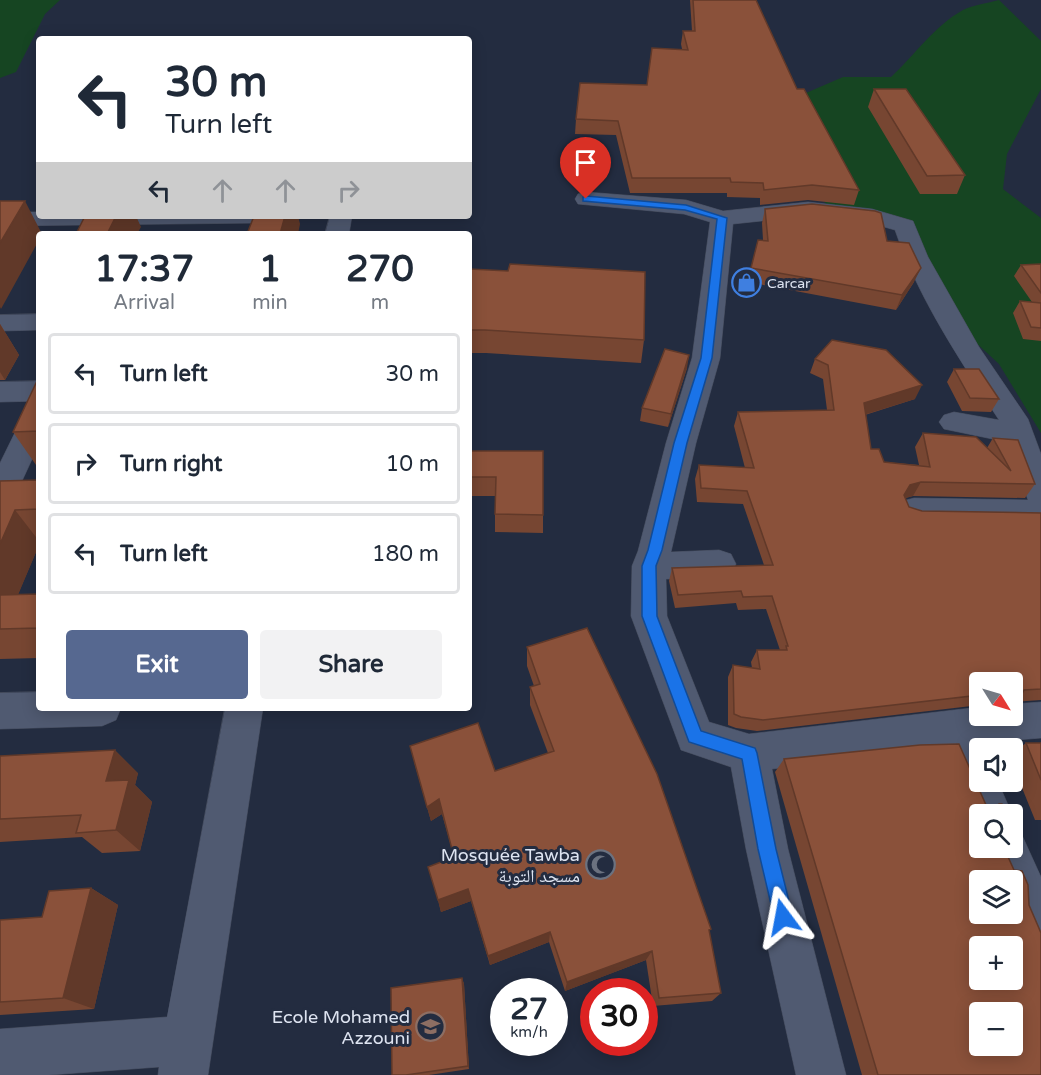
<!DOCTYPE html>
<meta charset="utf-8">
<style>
body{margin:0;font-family:"Varela Round","Noto Naskh Arabic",sans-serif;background:#f2f2f3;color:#1f2937;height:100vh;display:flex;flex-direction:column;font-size:22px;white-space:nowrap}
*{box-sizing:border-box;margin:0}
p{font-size:20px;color:#747a83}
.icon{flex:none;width:33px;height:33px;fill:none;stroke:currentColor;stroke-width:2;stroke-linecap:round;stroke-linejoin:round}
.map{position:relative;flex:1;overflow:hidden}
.drawer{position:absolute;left:36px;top:231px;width:436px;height:480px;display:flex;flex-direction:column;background:#fff;border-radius:6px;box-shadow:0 3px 15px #0003}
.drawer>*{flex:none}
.guide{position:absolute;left:36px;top:36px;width:436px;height:183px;border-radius:6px;box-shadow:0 3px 15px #0003;background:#fff;color:#1f2937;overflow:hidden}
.needle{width:39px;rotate:127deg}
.buttons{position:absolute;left:969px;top:672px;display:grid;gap:12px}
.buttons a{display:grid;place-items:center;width:54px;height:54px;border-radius:6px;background:#fff;box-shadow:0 3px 15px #0003;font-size:30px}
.speed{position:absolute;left:490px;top:978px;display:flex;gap:12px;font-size:30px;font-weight:700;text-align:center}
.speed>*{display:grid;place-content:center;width:78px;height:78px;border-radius:50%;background:#fff;box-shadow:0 3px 15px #0003;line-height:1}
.speed small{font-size:15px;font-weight:400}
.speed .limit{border:9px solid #d22;background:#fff;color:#111}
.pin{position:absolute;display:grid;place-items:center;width:51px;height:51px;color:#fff;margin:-62px -26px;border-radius:50% 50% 50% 0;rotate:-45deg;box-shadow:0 0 6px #0007}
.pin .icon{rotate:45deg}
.me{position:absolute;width:66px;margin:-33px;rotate:347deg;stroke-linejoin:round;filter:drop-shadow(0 0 4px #0008)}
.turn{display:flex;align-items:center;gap:21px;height:126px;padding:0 30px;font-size:27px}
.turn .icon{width:78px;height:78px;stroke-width:2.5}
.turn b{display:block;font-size:42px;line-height:51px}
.lanes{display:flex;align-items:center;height:57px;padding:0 30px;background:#0003;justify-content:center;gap:30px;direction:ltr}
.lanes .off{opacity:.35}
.eta{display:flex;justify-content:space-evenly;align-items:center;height:102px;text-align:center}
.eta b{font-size:36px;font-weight:800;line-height:42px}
.action{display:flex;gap:12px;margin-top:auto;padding:12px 30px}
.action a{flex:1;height:69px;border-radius:6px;background:#566890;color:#fff;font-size:24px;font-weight:800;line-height:69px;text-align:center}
.action a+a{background:#f2f2f3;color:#1f2937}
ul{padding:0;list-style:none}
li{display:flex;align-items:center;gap:18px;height:81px;margin:0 12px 9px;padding:0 18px;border:3px solid #e0e1e3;border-radius:6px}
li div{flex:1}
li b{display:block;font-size:22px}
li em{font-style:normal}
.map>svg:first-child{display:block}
.green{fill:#164522}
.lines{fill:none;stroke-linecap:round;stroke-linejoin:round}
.minor-casing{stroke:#434a5b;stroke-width:1}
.minor{fill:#505a71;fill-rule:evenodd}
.wall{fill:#774632}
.shaded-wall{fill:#613929}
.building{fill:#8a513a;stroke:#613929;stroke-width:1.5;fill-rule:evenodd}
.route{fill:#1a73e8;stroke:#114b97;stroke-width:1.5}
.labels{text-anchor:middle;stroke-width:6;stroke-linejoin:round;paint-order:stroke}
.far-poi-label{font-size:14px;fill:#dee4f1;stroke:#232c40;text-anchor:start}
.near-poi-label{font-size:18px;fill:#dee4f1;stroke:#232c40;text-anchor:end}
</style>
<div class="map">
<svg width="1041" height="1075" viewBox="0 0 1041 1075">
<rect width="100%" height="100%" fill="#232c40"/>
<path class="green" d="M0,0H60L45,14L16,72L0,78Z
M999,0L1041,41V89L1007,154L1003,189L1041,218V433L999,364L945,314L913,230L839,218L773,146L792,99L843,77H891C915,55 934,26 963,10C973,5 988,3 999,0Z"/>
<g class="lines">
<defs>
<path id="minor" d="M586,192L686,200L723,211L808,202L872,209L913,221L928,257L979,347L1028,419L1041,454V525L914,522L903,519L898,510L903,501L914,498L1028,500L1007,442L944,429L939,422L944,415L954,412L999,420C960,360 918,298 895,230L870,223L808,216L733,224L720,358L696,443L671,552L719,550L731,554L736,564L731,574L719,578L666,579L667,616L709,722L749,734L980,707V716H1012V704L1041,702V738L980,743L983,748H980V782H998L1012,814H980V830L976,829L942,747L772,769L788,849L846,1075H796L746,849L731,767L681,750L631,616L632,566L638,551L666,443L692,358L710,222L684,214L578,204L575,199L578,194Z
M0,212H39V216H271L268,221L260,223L0,226Z
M330,216H352L349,234H325Z
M39,314V330L0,331V315Z
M39,381V401L0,402V382Z
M39,401V444L11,505L0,509V463L29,404Z
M39,692V708H121L116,720L102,726L0,729V693Z
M225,708H263L208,1075H158L159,1067L49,1075H0V1029L167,1017Z
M1012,829L1021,833L1041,877V952L1025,945L1012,914V880H998L985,848H1012Z"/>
</defs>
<use href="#minor" class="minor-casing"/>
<use href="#minor" class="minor"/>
</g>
<path class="wall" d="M690,0H756L797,89L859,190L854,205L808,200L760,205V198L727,197V193H630L616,135L575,134L576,119L647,85L682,49L681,44L683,31H692Z
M874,89L965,175L957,194H920L868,107Z
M765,209L887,241L914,282L896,310L748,282L758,240H763L762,223Z
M1041,264V341L1023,339L1013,313L1020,301L1032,302L1014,276L1021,265Z
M470,269L644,340L641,363L486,353H470Z
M0,324L19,355L5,380H0Z
M815,359L915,399L865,415L871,449L884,462L919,465L915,447L923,433L987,448L993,438L1035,484L1025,498L913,496L905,498L909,507L922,511L1041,513V700L1013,702L980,682V705L757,731L736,728L728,725V677L733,665L752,668L751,662L757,650H780L766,609L738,610L736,603L675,608L669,581L672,568L764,565L743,504L697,502L695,479L699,465L745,468L734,426L738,412L827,410L823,379L810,373Z
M687,368L668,427L640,421L642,408Z
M954,369L999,399L991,412L962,411L947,382Z
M39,381V465H36L13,432Z
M470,451L543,515V533L495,532V514L496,496H470Z
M39,480V545L18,594H39V658L0,659V481Z
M527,647L709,932L721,993L712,1001L653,1006L646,960L565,991L549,942L490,965L471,901L441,912L438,900L454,857L442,814L431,821L414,762L495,771L548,753L530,705V687L534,686L527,666Z
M1026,743H1041V820H1035L1012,763V754Z
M0,756L138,773L135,785L152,802L140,851L102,853L82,837L0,842Z
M784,759L989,811L999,804L1007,814H980L1029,905L1041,1075H862L775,772Z
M91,888L118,905L94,1009L0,1015V920L42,917Z
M462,978L464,984L469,1069L429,1075H392Z"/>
<path class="shaded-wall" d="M25,201L42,234H39V240L1,309L0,307V243Z
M116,216H136L141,227L137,234H107Z
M285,216H298L300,224L298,234H280Z
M921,268L914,282L896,310L902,295Z
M0,324L19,355L5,380L0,372Z
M689,355L687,368L668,427L671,414Z
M922,385L915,399L857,417L864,403Z
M921,482L913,496L902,499L896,509L910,485Z
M15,510L39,541V545L5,626L0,620V544Z
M1022,694L1012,702V698Z
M115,750L138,773L135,785L152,802L140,851L116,830L106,781Z
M439,799L442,814L431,821L427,807Z
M91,888L118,905L94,1009L63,998Z
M468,889L471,901L441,912L438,900Z
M550,932L549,942L490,965L488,956Z
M652,951L646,960L565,991L567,982Z
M462,978L464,984L469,1069L468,1066Z"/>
<path class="building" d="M693,0H756L797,89H804L859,190L812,185L764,190L763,183L731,182L730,178H632L618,121L576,119L580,83L647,85L652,48L688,50L683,31H695Z
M874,89H906L965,175L927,176Z
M0,201H25L0,243Z
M812,204L875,211L881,213L887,241L909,243L921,268L902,295L751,268L758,240L768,241L765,209Z
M85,216H116L107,234H76Z
M254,216H285L280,234H247Z
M510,264L645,272L644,340L485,330H470V269L508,271Z
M1041,264V293L1021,265Z
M1020,301L1041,303V328L1031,327Z
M832,340L886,350L922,385L864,403L871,449H879L884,462L930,467L923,433L976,437L1011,471L993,438L1018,440L1035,484L921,482L910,485L904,495L909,507L922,511L1041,513V689L1024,690L1022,694L1012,698V682H980V695L763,720L741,717L734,714L733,665L760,669L757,650H787L786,646H788L772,596L743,597L741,591L678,595L672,568L773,565L747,491L701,488L699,465L754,468L738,412L834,410L828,365L815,359Z
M665,349L689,355L671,414L642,408Z
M954,369H979L999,399L970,398Z
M37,381H39V431L13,432Z
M470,451H543V515L495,514L496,477H470Z
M39,480V509L15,510L0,544V481Z
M39,594V628L0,629V595Z
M587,628L657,774L711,929L709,930L721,993L659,998L652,951L567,982L550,932L488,956L468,889L438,900L428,867L454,857L439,799L427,807L410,746L478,723L495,771L554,751L530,687L540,684L527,647Z
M1026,743H1041V780Z
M959,744L990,814H980V848H1004L1014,870L1022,871L1028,885L1029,905L1041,933V1075H878L784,759L920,745ZM980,880H1012V914H980ZM980,946H1012V980H980ZM980,1012H1012V1046H980Z
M115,750L106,781L129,780L116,830L76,833L81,815L0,819V756Z
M999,804H1002L1007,814H998Z
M1012,825L1017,834H1012Z
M91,888L63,998L0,1002V920L42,917L49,891Z
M462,978L468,1066L406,1075H392L391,988Z"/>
<path class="route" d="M586,196L686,205L727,218L712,358L687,443L662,550L656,566L657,616L701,731L755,748L757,753L776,849L793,917L790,924L783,926L777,924L774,917L758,849L742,759L689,742L642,616V566L648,550L674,443L701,358L717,219L685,210L583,201V197Z"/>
<defs>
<symbol id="shop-ring" viewBox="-11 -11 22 22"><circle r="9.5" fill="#232c40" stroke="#3f7fe0" stroke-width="1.5"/><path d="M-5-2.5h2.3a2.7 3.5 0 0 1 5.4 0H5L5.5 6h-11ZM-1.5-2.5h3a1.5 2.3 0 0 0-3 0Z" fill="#3f7fe0"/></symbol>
<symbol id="mosque-ring" viewBox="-11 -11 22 22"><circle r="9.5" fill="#232c40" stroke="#6b7280" stroke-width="1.5"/><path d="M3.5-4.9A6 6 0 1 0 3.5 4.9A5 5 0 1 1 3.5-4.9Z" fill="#6b7280"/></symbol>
<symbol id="school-ring" viewBox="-11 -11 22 22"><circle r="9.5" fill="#232c40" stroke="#8d6e63" stroke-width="1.5"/><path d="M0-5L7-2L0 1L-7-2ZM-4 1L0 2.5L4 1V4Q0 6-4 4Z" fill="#8d6e63"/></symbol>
</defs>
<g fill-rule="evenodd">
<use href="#shop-ring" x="730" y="266" width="33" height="33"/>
<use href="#mosque-ring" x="584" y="848" width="33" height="33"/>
<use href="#school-ring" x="414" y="1010" width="33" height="33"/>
</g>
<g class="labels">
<g class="far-poi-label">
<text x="767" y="288">Carcar</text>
</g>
<g class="near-poi-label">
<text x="580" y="861">Mosquée Tawba<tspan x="580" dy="21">مسجد التوبة</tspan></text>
<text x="410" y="1023">Ecole Mohamed<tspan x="410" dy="21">Azzouni</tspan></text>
</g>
</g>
</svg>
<div class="buttons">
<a><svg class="needle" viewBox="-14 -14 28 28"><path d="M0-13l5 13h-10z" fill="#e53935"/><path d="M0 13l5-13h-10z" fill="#747a83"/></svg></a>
<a><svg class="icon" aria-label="sound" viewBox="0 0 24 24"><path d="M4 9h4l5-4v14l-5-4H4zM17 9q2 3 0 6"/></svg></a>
<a><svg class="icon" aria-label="search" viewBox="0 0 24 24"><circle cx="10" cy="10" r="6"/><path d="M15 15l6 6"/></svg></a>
<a><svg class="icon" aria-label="layers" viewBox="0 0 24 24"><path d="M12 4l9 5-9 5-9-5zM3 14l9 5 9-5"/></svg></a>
<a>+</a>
<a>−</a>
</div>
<div class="speed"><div>27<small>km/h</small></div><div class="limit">30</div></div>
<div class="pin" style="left:586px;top:199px;background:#d93025"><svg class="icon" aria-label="arrive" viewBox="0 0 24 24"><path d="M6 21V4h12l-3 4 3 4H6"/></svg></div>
<svg class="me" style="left:783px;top:917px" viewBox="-20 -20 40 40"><path d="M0-17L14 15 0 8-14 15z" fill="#1a73e8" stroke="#fff" stroke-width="4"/></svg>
<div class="guide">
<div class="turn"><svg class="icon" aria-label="left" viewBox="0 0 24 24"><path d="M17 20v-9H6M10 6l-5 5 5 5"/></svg><div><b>30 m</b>Turn left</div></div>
<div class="lanes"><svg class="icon" aria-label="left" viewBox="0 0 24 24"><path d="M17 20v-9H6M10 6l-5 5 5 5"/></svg><svg class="icon off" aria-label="ahead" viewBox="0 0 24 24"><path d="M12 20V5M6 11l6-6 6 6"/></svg><svg class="icon off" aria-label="ahead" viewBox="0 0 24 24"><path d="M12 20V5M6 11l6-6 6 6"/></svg><svg class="icon off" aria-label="right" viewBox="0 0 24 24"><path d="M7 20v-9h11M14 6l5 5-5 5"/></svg></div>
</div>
<section class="drawer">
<div class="eta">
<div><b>17:37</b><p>Arrival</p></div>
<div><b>1</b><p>min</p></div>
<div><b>270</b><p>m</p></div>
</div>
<ul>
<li><svg class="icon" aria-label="left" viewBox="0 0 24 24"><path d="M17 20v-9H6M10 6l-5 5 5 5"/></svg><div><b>Turn left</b></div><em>30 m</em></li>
<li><svg class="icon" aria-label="right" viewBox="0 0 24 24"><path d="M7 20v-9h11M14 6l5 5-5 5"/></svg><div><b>Turn right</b></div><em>10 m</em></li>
<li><svg class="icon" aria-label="left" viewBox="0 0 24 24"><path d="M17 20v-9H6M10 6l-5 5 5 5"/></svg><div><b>Turn left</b></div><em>180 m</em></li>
</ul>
<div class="action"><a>Exit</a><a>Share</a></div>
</section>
</div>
